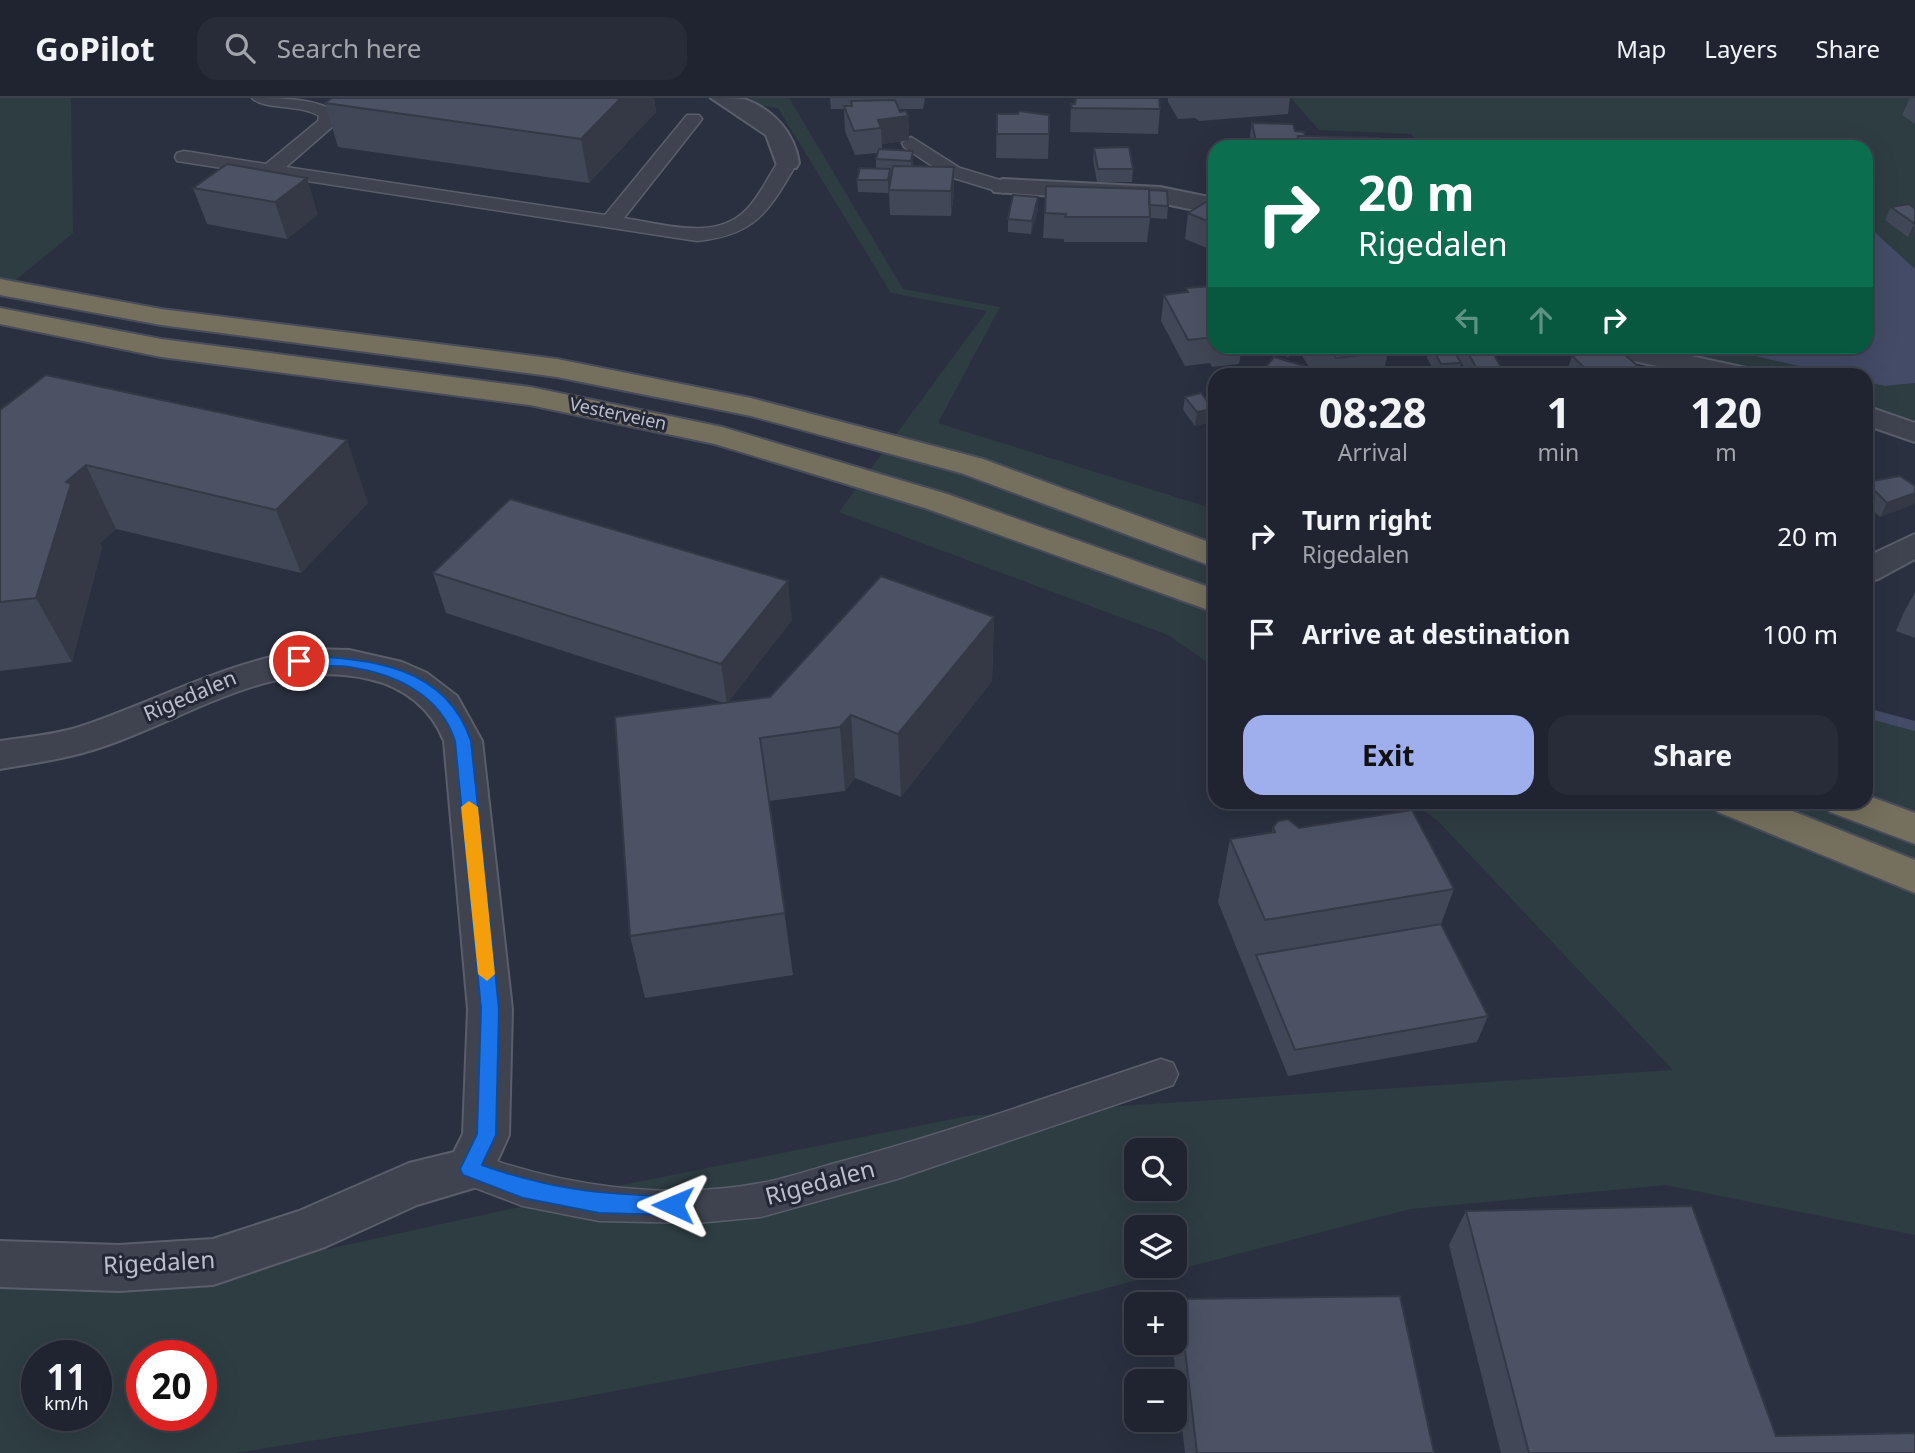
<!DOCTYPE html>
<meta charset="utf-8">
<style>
body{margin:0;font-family:"Noto Sans",sans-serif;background:#282c38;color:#f1f3f6;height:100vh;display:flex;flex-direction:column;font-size:26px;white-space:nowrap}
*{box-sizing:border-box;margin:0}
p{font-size:23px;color:#a2a4ab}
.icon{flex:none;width:38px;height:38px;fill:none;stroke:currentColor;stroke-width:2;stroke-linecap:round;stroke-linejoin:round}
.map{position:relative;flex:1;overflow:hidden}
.side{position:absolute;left:1208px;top:270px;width:665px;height:441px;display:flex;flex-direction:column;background:#202430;border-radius:21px;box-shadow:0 7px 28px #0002,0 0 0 2px #3d414c}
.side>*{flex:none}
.guide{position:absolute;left:1208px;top:42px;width:665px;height:214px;border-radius:21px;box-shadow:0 7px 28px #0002,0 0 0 2px #3d414c;background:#0b6e4f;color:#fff;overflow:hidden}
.tools{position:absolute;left:1124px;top:1040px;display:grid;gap:14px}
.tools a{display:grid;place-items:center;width:63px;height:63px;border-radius:14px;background:#202430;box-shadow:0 7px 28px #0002,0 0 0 2px #3d414c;font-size:35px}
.speed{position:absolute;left:21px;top:1242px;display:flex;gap:14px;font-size:35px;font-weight:700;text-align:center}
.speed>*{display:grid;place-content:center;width:91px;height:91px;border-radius:50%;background:#202430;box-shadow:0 7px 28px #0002,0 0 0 2px #3d414c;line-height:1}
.speed small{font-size:18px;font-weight:400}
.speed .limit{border:10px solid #d22;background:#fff;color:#111}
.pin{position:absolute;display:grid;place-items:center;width:60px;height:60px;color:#fff;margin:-30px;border:4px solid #fff;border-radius:50%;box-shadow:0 2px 7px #0007}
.me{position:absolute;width:77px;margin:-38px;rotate:271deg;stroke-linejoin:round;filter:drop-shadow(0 0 5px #0008)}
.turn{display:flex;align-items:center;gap:24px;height:147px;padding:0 35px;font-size:32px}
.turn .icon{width:91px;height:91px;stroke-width:2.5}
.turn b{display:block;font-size:49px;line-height:60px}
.lanes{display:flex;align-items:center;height:66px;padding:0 35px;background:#0003;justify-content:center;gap:35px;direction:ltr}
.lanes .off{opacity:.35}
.eta{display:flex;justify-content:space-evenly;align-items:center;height:119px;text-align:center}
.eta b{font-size:42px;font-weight:700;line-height:49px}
.cta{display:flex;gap:14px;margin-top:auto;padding:14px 35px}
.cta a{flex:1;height:80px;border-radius:21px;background:#9faeec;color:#111;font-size:28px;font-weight:700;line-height:80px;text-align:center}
.cta a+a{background:#282c38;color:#f1f3f6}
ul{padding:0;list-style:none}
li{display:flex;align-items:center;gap:21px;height:98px;padding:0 35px}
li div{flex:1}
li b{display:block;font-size:26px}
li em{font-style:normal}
header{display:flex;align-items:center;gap:42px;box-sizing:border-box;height:98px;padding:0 35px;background:#202430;border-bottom:2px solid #3d414c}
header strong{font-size:33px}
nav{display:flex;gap:38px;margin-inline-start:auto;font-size:24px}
.search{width:490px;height:63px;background:#282c38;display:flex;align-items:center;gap:18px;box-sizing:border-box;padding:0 24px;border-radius:21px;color:#a2a4ab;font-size:26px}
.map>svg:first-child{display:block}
.green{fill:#2e3d42;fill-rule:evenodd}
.water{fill:#434b67}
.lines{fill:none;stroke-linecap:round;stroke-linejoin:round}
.stream{fill:#434b67;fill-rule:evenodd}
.lane-casing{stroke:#5a5e6b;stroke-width:3}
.street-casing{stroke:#5a5e6b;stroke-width:4}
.highway-casing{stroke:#494d5b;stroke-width:4}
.lane{fill:#3f4350;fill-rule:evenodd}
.street{fill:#3f4350;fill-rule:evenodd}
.highway{fill:#75705d;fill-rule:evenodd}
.wall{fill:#414756}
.shaded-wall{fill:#353946}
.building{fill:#4c5264;stroke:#353946;stroke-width:2}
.route{fill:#1a73e8;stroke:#114b97;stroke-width:2}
.slow{fill:#f59e0b}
.labels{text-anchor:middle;stroke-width:6;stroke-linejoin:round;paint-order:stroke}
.far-street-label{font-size:18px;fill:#bcbfca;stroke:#232736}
.street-label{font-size:21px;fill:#bcbfca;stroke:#232736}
.near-street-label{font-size:24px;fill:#bcbfca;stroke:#232736}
</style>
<header>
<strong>GoPilot</strong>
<div class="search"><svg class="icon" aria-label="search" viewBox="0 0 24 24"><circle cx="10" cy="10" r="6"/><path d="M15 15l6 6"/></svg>Search here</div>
<nav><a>Map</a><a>Layers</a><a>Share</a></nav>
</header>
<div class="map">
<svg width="1915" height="1355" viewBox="0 0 1915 1355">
<rect width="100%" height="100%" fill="#2b3040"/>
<path class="green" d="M0,0H71L73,135L0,195Z
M703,0H789L903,191L1000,209L938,325L1214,411V569L1168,537L839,414L987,213L891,195L778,10Z
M1291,0H1915V171L1866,126V49L1641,46L1416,49L1412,36L1319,32Z
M1655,249H1715L1834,276H1738Z
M1866,284L1885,288L1915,285V323L1866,313Z
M1866,609L1915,623V1137L1666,1087L1410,1111L969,1226L567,1302L235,1355H0V1187L200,1179L592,1093L968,1018L1673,972L1438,723L1411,704H1866ZM1136,1052H1174V1090H1136ZM1136,1129H1174V1167H1136ZM37,1258H96V1318H37ZM142,1258H201V1318H142Z"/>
<path class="water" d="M1454,46L1674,49H1450Z
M1866,126L1915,171V285L1885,288L1866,284V276H1834L1715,249L1866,248Z"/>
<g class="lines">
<path class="stream" d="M1866,610L1915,623V633L1866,620Z"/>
<defs>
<path id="lane" d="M252,0C279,0 319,0 338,16L332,29L286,69L605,117L687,17H699L702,21L699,25L624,120C664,126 716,144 747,111C761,96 769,77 780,61L787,59L797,65C769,113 756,137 697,143L177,63L175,59L177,55L184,53L266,66L318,23L319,18C301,6 263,12 252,0Z
M911,39L960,70L1010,85L1013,89L1003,95L947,78L904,49L902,45Z
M1277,248H1299V250L1288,257L1280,255Z
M1161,961L1173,965L1178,976L1173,987L897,1081L761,1119L697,1125L599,1123L523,1108L457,1083L452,1071L457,1059L470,1054C561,1088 664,1103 761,1085C789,1080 816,1070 843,1063C951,1034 1056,996 1161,961Z"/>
<path id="street" d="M711,0C722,0 735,0 744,1C773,11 795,35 799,65L796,70H778L766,37Z
M1003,81L1160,89L1214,100V116L1160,105L994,94L990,89L994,84Z
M1586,248H1645L1746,270L1751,276H1696L1590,254Z
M1866,308L1915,325V344L1866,327Z
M1915,436V461L1878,481L1866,484V459Z
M311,551L349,552L402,564L427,575L457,598L482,643L512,911L509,1037L487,1086L417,1107L325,1149L213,1187L119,1193L0,1189V1143L119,1147L213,1141L299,1113L409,1065L454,1054L463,1036L468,911L444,643C431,610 404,589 369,581C273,559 192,618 105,648C71,660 35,665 0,671V643C26,639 54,637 79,629C160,602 224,564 311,551Z"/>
<path id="highway" d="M0,181L161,211L557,261L751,300L983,361L1214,446V469L961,375L751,318L557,279L161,227L0,197Z
M0,210L161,241L530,289L722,329L947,396L1214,491V514L925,410L715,346L530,307L161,259L0,226Z
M1866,697L1915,715V746L1830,714L1824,704H1866Z
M1712,704H1770L1915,762V795L1718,714Z"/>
</defs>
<use href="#lane" class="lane-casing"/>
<use href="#street" class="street-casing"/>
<use href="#highway" class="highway-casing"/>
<use href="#lane" class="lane"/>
<use href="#street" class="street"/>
<use href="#highway" class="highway"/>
</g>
<path class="wall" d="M332,0H654L656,14L589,85L338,49L325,5Z
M830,0H925L923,11H898L900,14L908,18L909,42L882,46V51L913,53V68L954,94L951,118L890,117L889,93L888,95L858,94L857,82L876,71V61L877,55L855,57L845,33L844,11H831Z
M1168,0H1290L1288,16L1199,23L1195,20L1178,21L1168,4Z
M1910,0H1915V26L1902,17Z
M1071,6L1160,11L1158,36L1070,34Z
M997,16L1049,36L1048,61L996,60Z
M1252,25L1295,33L1305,38L1382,49H1253L1250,38Z
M1094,50L1133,71L1132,84H1097L1093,62Z
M227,66L318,116L287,141L207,126L193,90Z
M1046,88L1168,108L1167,121L1150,120L1147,144H1064V141L1043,140Z
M1214,107V153L1185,141L1188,115Z
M1891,109L1915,111V138L1908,139L1885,122Z
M1038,112L1031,136L1008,134V121Z
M1214,189V248H1246L1242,249L1239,266L1212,269L1210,265L1185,268L1161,223L1164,197L1186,195V190Z
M1302,248H1384L1388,254L1383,276H1260L1309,269L1301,256Z
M1430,248H1451L1461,265L1458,276H1436L1427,260Z
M1458,248H1489L1505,276H1468L1456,255Z
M1572,258L1647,276H1566Z
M1185,299L1213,311L1211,324L1195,328L1183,312Z
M0,312L368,405L301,475L116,431L100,445L102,449L72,564L0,573Z
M1866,384L1915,388V404L1914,406L1880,419L1866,406Z
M433,475L792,522L728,604L770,599L994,519L992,583L901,699L855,680L845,693L769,703L793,877L645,900L630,838L724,605L446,515Z
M1915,494V540L1896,533L1904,514Z
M1273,729L1299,730L1454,791L1441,826L1488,918L1477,944L1288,978L1218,804L1230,741L1272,734Z
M1466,1113L1776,1338L1915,1355H1501L1449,1147Z
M1179,1201L1434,1355H1185L1172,1244H1174V1220Z"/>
<path class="shaded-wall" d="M621,0H654L656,14L589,85L581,41Z
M908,18L909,42L882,46L881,30L878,22Z
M913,53V66L911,75V63Z
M954,69V94L951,118V93Z
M890,71L891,84L888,95V82Z
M307,80L318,116L287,141L275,104Z
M1038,99V112L1031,136L1032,123Z
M1914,126L1915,138L1908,139Z
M1213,311L1211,324L1195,328L1197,314Z
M347,342L368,405L301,475L276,412Z
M86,367L116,431L100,445L102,449L72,564L36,500L66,384Z
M1871,395L1866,406V396Z
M1915,395V404L1914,406L1880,419L1887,405Z
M788,483L792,522L727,606L721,566Z
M994,519L992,583L901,699L898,636Z
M851,617L855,680L845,693L840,629Z"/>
<path class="building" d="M332,0H621L581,41L325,5Z
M1076,0H1159L1160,11L1072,10L1071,6H1075Z
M895,2L900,14L906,13L908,18L878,22L881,30L854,33L844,8H852L851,3Z
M1019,13L1049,17V36H997V16H1018Z
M1252,25L1293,26L1295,33L1304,34L1305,38H1298L1297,44H1256Z
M1298,38L1380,40L1382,49H1302Z
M1129,49L1133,71H1098L1094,50Z
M879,51L913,53L911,63L876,61Z
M227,66L307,80L275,104L193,90Z
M893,68L954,69L951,93L889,92Z
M860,70L890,71L888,82H857Z
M1046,88L1149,91L1150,119H1065L1066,116L1045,115Z
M1149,92L1167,93L1168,108L1149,107Z
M1013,97L1038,99L1032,123L1008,121Z
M1206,104L1214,107V126L1188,115Z
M1909,106L1915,111V126L1891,109Z
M1213,188L1214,189V240V239L1188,242L1164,197L1188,194L1186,190Z
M1318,248H1384L1388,254L1336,260L1330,251L1320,252Z
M1431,248H1451L1461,265L1441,266Z
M1464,248H1489L1505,276H1480Z
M1617,250L1647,276H1591L1572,258Z
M1274,259L1315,271L1311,276H1260Z
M46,277L347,342L276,412L86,367L66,384L71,386L36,500L0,504V312Z
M1201,295L1213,311L1197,314L1185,299Z
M1900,378L1915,388V395L1887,405L1866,384Z
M1866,390L1871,395L1866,396Z
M510,401L788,483L721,566L433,475Z
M881,478L994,519L898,636L851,617L840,629L760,640L785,815L630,838L615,619L770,599Z
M1412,712L1454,791L1265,822L1230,741L1275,734L1273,729L1278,723L1288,721L1299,730Z
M1441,826L1488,918L1295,952L1256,857Z
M1692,1108L1776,1338L1915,1335V1355H1529L1466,1113Z
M1400,1198L1434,1355H1197L1179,1201Z"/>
<path class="route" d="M299,558C369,560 446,567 471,643L499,911L496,1037L482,1067C550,1091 601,1097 673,1098L680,1101L683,1107L680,1114L673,1117L599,1115L523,1100L463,1077L460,1071L477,1036L481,911L455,643C440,596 395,576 349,569C331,566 312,571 294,566V559Z"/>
<path class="slow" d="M469,703L478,709L495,876L487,883L478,876L461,709Z"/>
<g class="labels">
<g class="far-street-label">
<text transform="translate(618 316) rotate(12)" y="6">Vesterveien</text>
</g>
<g class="street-label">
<text transform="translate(190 598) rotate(-23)" y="7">Rigedalen</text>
</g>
<g class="near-street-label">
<text transform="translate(820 1085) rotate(-15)" y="8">Rigedalen</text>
<text transform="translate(159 1165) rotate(-3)" y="8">Rigedalen</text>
</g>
</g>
</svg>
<div class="tools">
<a><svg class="icon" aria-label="search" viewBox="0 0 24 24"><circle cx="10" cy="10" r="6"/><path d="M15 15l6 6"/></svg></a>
<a><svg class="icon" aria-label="layers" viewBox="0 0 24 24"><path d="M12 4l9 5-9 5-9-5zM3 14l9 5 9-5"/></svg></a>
<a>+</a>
<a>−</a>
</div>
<div class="speed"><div>11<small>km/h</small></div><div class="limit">20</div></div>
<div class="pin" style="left:299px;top:563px;background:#d93025"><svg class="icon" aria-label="arrive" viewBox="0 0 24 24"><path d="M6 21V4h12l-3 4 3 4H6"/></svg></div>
<svg class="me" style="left:673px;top:1107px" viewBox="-20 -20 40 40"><path d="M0-17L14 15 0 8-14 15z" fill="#1a73e8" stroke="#fff" stroke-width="4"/></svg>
<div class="guide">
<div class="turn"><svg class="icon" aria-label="right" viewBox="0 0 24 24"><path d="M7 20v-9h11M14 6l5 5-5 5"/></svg><div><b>20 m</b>Rigedalen</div></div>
<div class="lanes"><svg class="icon off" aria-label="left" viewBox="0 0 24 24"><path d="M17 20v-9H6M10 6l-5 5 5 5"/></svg><svg class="icon off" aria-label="ahead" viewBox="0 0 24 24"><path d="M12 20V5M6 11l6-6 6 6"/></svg><svg class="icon" aria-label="right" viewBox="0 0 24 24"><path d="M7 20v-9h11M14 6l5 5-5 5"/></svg></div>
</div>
<section class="side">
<div class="eta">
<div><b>08:28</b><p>Arrival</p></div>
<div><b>1</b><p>min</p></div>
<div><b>120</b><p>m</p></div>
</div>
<ul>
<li><svg class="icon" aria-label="right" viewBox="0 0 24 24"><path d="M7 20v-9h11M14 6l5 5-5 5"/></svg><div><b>Turn right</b><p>Rigedalen</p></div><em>20 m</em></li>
<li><svg class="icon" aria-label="arrive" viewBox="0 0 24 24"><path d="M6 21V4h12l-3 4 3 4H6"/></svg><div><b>Arrive at destination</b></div><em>100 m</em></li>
</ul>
<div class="cta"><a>Exit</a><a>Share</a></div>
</section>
</div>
